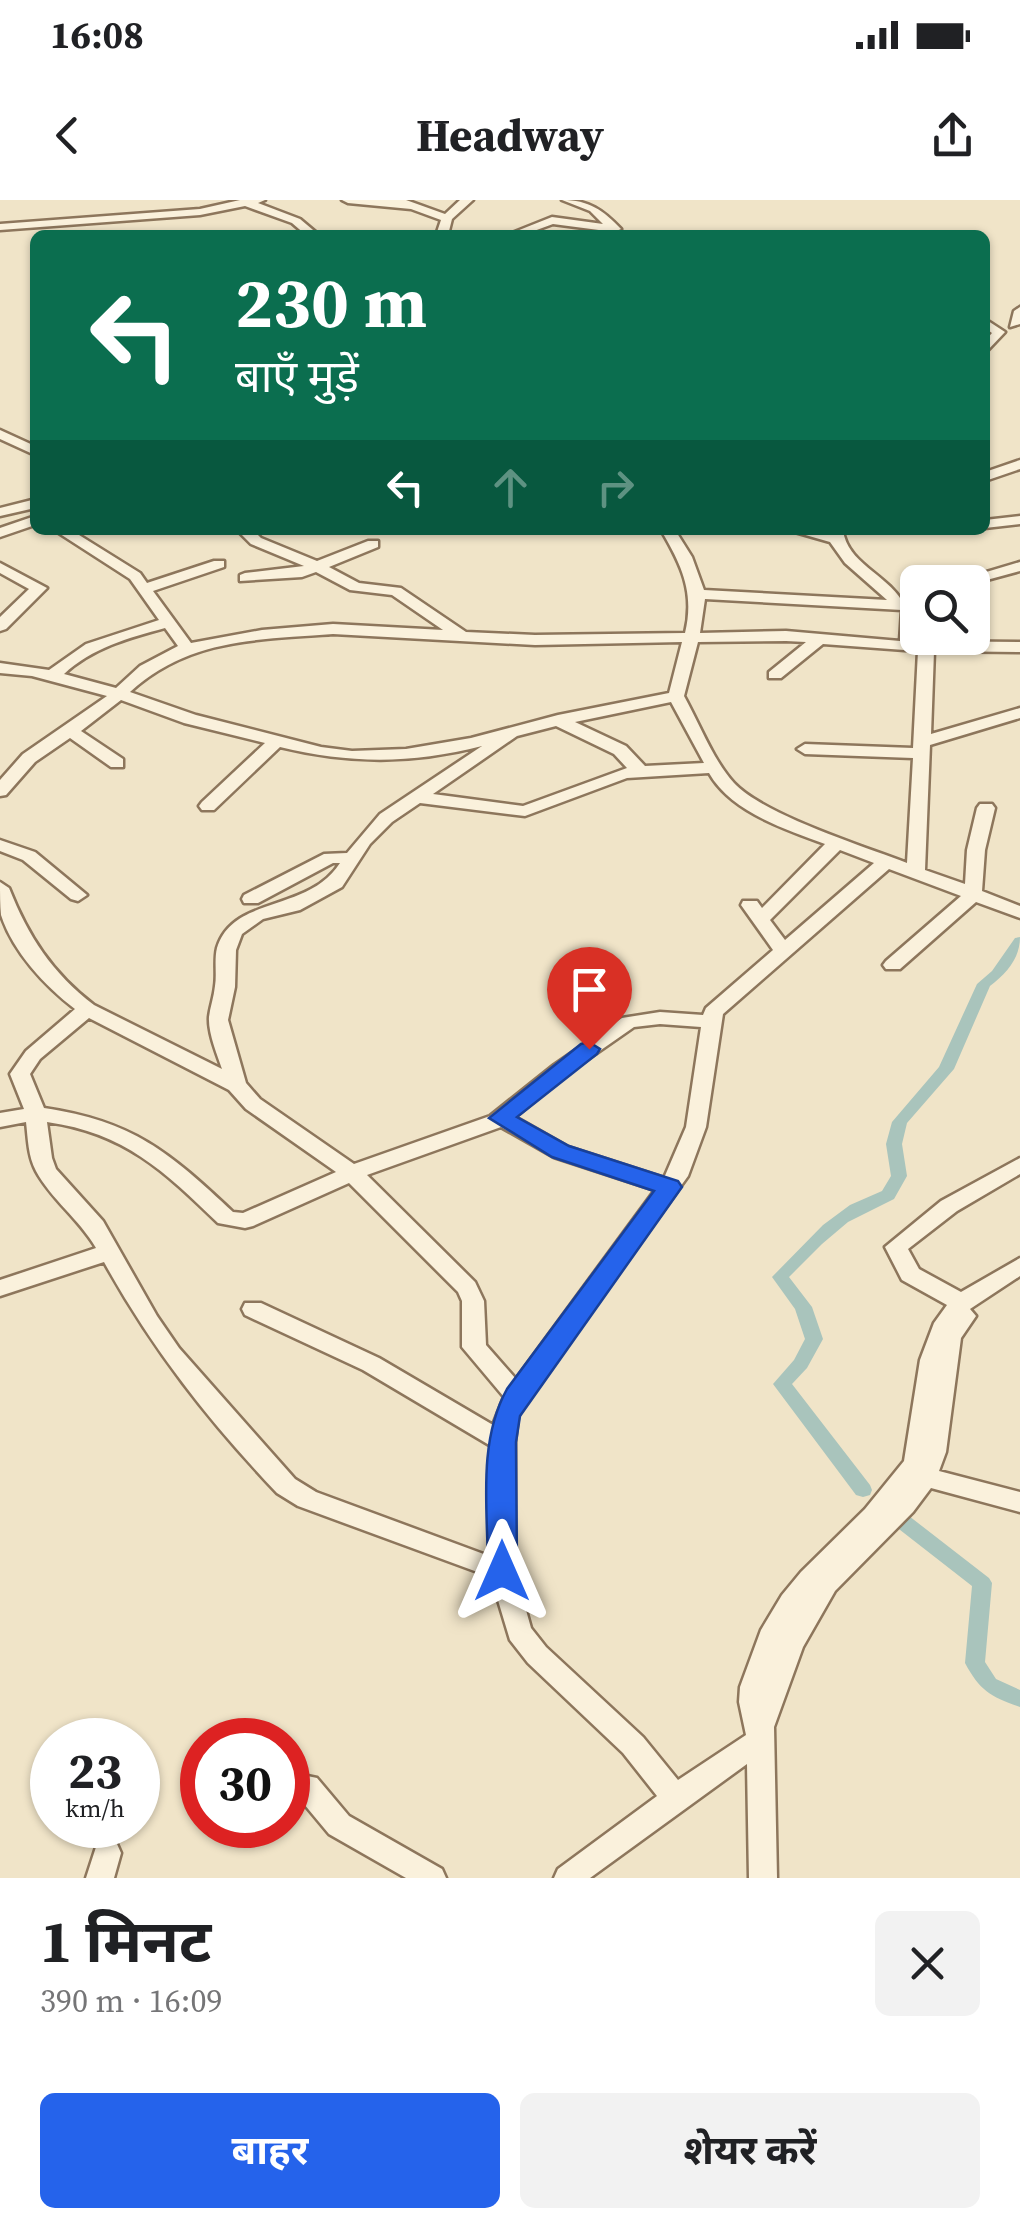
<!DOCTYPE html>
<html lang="hi">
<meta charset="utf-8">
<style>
body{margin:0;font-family:"Source Serif 4","Noto Sans Devanagari",serif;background:#f2f2f2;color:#202124;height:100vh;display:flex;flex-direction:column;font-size:38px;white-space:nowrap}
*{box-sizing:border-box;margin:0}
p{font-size:32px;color:#757577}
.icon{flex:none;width:55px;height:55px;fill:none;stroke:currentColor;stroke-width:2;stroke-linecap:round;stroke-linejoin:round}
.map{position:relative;height:1678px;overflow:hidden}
.panel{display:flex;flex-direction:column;background:#fff;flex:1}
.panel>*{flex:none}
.top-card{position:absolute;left:30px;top:30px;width:960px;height:305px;border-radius:15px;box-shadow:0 2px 8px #0004;background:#0b6e4f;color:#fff;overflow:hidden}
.fabs{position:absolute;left:900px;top:365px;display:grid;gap:20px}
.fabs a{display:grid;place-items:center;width:90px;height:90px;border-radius:15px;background:#fff;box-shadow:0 2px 8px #0004;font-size:50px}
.speed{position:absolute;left:30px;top:1518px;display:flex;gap:20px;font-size:50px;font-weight:700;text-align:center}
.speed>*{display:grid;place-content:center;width:130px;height:130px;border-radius:50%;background:#fff;box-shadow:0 2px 8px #0004;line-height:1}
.speed small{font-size:25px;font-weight:400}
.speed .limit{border:15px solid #d22;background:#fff;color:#111}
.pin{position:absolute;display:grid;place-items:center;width:85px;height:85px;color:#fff;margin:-102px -42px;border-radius:50% 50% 50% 0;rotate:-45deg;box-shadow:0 0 10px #0007}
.pin .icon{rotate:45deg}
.me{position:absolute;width:110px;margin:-55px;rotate:0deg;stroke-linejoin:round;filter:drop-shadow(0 0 8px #0008)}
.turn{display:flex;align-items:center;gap:35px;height:210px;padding:0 40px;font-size:45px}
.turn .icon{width:130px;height:130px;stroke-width:2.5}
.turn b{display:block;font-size:70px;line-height:85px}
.lanes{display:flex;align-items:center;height:95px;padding:0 40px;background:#0003;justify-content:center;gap:50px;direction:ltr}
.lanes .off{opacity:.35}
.round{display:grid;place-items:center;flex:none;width:105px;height:105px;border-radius:15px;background:#f2f2f2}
.summary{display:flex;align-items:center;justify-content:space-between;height:170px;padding:0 40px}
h1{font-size:60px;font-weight:700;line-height:75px}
.action{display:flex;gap:20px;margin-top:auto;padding:20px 40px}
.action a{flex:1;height:115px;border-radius:15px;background:#2563eb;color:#fff;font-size:40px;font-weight:700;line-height:115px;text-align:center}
.action a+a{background:#f2f2f2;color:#202124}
.status{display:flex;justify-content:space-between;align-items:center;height:70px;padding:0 50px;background:#fff;direction:ltr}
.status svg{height:28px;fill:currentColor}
header{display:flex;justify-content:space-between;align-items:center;height:130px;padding:0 40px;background:#fff;font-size:45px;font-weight:700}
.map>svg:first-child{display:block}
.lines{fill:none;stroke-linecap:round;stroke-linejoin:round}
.canal{fill:#a9c4bc;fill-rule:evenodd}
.minor-casing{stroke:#8d765c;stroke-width:5}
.minor{fill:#faf1dc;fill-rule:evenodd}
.route{fill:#2563eb;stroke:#184099;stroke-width:2.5}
</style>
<div class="status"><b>16:08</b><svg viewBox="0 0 49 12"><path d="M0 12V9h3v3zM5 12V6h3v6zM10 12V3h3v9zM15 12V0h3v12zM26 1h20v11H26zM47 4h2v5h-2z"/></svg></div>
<header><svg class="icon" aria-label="back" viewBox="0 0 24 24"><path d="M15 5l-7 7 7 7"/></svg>Headway<svg class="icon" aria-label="share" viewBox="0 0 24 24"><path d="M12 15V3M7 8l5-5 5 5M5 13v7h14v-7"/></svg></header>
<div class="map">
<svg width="1020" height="1678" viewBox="0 0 1020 1678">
<rect width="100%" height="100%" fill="#f0e4c8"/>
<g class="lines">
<path class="canal" d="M1020,737C1020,758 1007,773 990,786L954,869L907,923L902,944L907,976L894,999L848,1022L822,1044L789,1077L812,1107L823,1139L807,1168L792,1184L870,1285L872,1290L870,1295L863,1297L856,1295L773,1184L794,1160L805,1139L795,1109L772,1077L823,1025L850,1005L882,991L891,976L886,944L892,922L939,867L977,784L992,771L1015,738Z
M902,1314L909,1316L989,1378L992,1383L985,1462L996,1479L1020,1490V1507C991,1497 980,1491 965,1463L972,1386L895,1326L893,1321L895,1316Z"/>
<defs>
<path id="minor" d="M240,0H265L258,3L300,19L319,35H306L292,23L245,6L200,15L0,30V24L200,9Z
M342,0H406L445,14L460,0H473L452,19L448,35H436L441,20L411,9L348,3Z
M562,0C589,0 603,10 621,29L614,32L553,24L523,35H507L552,17L603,24L590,11Z
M1020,107V124L1010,127L1014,111Z
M985,119L1005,132L985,153V141L992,133L985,128Z
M0,230L35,246V255L0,239Z
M1020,260V269L985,281V272Z
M32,300H35V308L0,316V308Z
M35,316V325L0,337V328Z
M1020,316V324L985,328V320Z
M54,330H71L140,373L147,383L214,361H224V367L153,391L191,443L262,430L333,424L443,430L392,395L350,390L316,372L302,377L240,381V375L245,373L304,366L251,344L237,330H253L261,338L317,361L368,341H378V347L329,367L359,383L401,388L466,432L535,435L685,433C695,392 681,364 661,330H675L692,357L704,390L887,400L845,363L830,342L788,330L829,333V330H843C847,363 886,374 902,401L918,398L915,441L1020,442V452L934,451L931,534L1020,508V518L930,545L925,670L965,684L967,650L977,608L980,604H992L995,608L985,650L982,691L1020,706V718L976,702L900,769H886L883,765L886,761L961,696L889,669L723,814L706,927L688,976L526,1201L518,1217L515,1242V1371L531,1428L546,1447L643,1537L678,1580L746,1535L739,1502L740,1487L761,1430L782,1395L801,1372L865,1309L904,1261L920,1160L934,1123L947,1105L902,1080L885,1047L941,1001L1020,958V974L957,1011L908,1049L919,1069L961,1092L1020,1058V1076L970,1109L976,1116L961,1138L946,1252L939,1271L1020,1292V1312L931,1288L913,1312L835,1391L803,1447L774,1527L777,1678H749L747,1564L590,1678H554L558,1669L657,1596L623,1553L528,1463L510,1440L491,1377L298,1306L277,1293C208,1220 153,1150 104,1062L0,1096V1080L96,1048C80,1020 51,999 36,971C28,956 28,939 26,922L0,927V913L24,909L10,874L26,851L75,809C45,786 13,752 1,715C0,705 0,693 0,682L9,688C28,736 52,773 94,805L222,869C217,854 208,833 209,817C210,807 214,797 215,786C217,774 214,760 217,748C233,695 308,713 340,663H333L258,703H244L242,699L244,695L324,654L347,653L380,614L482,546C412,564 350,564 280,547L214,610H202L199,606L202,602L265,543L184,523L121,500L81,531L123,559V567H111L70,538L35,562L6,595L0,596V580L23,554L107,496L32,476L0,473V463L49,470L86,444L159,420L130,379ZM705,399L902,410L900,441L786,431L700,433ZM165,428L178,446L140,466L116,488L64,474C92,448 128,438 165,428ZM333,434L535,445L682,442L669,493L558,515L471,538L406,549L352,551L321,547L196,515L130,492C189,438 257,440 333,434ZM786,441L806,442L769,472V478H781L823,444L918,451L913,548L805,544L797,549L805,554L913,558L907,663C863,646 764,615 734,583C713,560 699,523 684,496L698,442ZM671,502L704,563L645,566L626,546L575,522ZM556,526L614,554L627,568L523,606L433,594L517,536ZM709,573C731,612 785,629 825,644L762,708L757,701H743L741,705L773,750L706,808L703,815L660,812L622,818L554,865L490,916L354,964L260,899L246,883L228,820L235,787L236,750L242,734L263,719L300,710L342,687L370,644L392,622L420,603L525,616L627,578ZM840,650L874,663L785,740L770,720ZM89,818L229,890L246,909L336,972L243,1013L233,1012C169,952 133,921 44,908L30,874L40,859ZM660,824L701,827L686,927L664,978L568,947L515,917L568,873L634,827ZM47,922C125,933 164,971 218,1023L245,1028L253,1026L349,983L458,1092L462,1101V1147L504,1197L493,1225L379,1158L261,1103H245L242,1109L245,1115L363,1170L491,1246L489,1356L316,1292L295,1279L179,1148L157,1116L103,1021L56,969L52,958ZM501,927L554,957L655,990L516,1179L486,1145L484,1101L475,1082L367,975Z
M1020,362V371L972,384L953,382Z
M0,363L47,388L6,429L0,431V417L29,389L0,373Z
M0,640L35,652L87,695L78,701L71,699L23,660L0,651Z
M288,1572L317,1578L349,1616L442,1669L446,1678H406L329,1634L299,1598L288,1596Z
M107,1640L117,1644L121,1653L114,1678H86L97,1644Z"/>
</defs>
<use href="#minor" class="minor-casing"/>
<use href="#minor" class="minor"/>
</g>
<path class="route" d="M589,842L600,849L597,854L517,917L569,946L678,981L682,987L520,1216L516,1242L517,1371L513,1379L502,1383L492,1379L488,1371C488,1311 477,1243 507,1189L654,991L552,957L489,918L581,844Z"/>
</svg>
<div class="fabs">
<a><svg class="icon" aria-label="search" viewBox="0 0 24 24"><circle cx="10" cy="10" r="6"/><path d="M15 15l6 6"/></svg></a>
</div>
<div class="speed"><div>23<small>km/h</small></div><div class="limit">30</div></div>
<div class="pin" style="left:589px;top:849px;background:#d93025"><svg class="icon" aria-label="arrive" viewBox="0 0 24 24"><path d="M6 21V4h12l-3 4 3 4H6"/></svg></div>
<svg class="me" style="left:502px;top:1371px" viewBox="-20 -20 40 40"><path d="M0-17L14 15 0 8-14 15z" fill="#2563eb" stroke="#fff" stroke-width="4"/></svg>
<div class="top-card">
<div class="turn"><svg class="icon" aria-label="left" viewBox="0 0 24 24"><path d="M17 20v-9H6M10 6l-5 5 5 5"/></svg><div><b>230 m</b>बाएँ मुड़ें</div></div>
<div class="lanes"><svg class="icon" aria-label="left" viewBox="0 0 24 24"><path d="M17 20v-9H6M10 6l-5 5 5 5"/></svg><svg class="icon off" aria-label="ahead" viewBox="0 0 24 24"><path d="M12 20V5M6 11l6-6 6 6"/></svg><svg class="icon off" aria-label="right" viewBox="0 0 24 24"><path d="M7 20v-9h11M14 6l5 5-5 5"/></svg></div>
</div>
</div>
<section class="panel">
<div class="summary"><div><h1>1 मिनट</h1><p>390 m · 16:09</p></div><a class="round"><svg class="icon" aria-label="close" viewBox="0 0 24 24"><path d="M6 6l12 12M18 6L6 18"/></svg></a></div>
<div class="action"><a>बाहर</a><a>शेयर करें</a></div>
</section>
